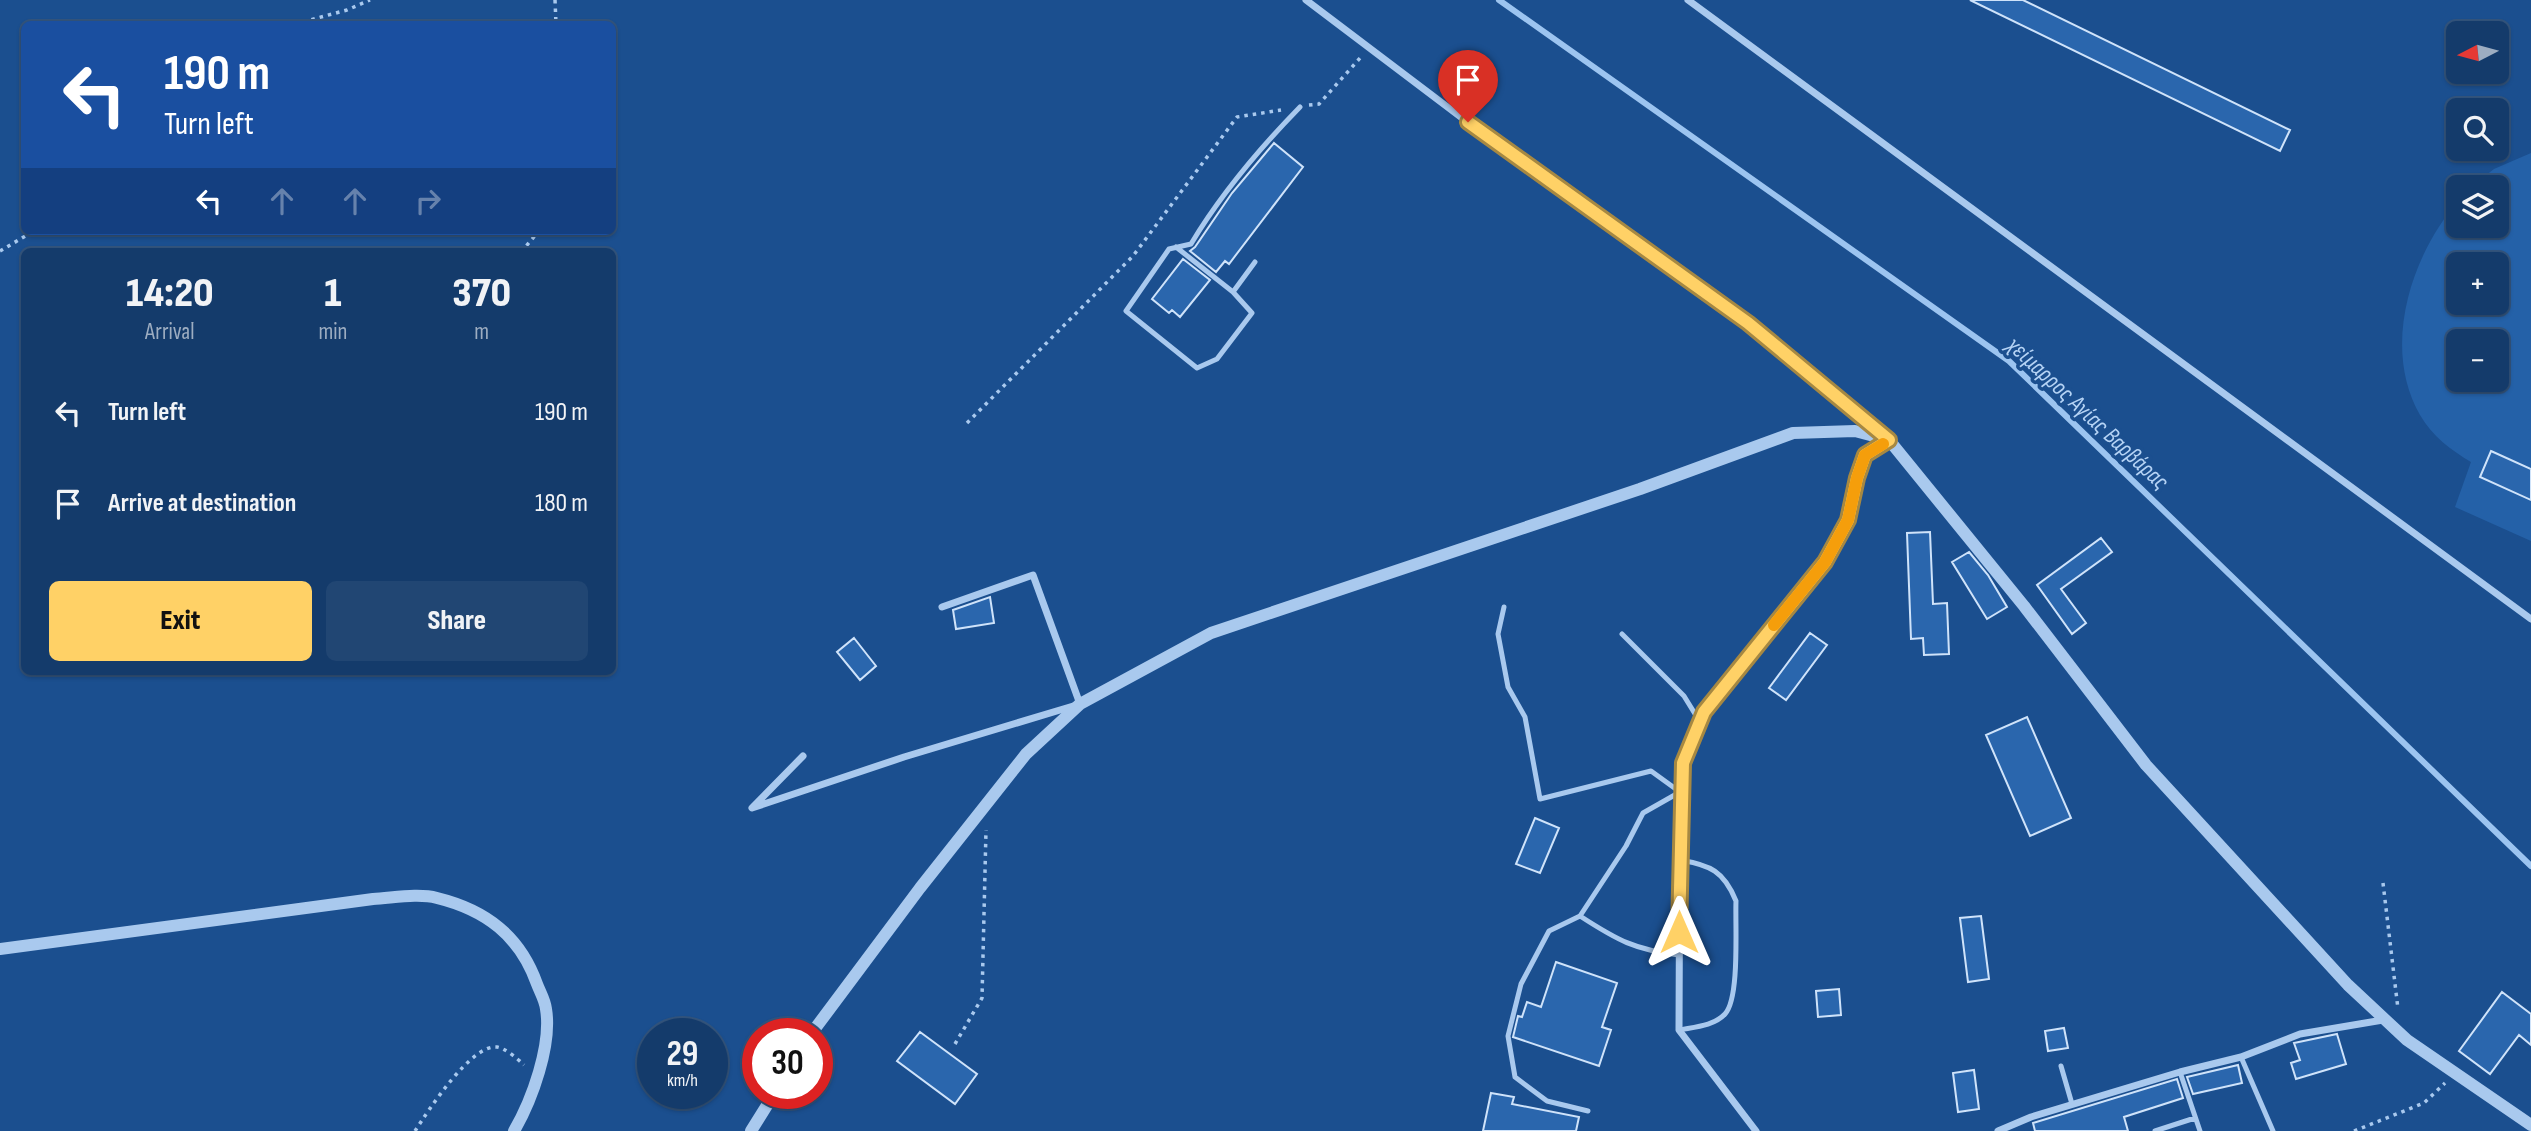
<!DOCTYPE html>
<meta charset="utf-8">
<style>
body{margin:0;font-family:"Sofia Sans Condensed",sans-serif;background:#214673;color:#f1f3f6;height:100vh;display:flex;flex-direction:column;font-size:26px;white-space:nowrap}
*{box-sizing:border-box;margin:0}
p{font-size:23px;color:#9dadc1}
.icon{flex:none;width:38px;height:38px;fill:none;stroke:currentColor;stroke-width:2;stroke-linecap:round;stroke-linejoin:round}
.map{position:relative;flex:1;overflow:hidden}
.sheet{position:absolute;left:21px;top:248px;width:595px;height:427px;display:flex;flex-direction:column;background:#143b6b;border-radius:10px;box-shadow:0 2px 5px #0004,0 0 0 2px #33557e}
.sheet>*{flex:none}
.guide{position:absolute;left:21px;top:21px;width:595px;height:214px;border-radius:10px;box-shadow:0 2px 5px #0004,0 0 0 2px #33557e;background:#1a4fa0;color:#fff;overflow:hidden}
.needle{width:46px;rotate:264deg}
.buttons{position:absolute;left:2446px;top:21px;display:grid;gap:14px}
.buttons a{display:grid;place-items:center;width:63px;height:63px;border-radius:10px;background:#143b6b;box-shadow:0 2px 5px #0004,0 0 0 2px #33557e;font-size:35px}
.speed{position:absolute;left:637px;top:1018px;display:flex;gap:14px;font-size:35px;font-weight:700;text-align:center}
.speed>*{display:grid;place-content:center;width:91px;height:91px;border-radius:50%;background:#143b6b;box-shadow:0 2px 5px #0004,0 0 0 2px #33557e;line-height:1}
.speed small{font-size:18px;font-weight:400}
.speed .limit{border:10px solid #d22;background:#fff;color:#111}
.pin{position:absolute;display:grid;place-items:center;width:60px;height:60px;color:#fff;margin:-72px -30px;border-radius:50% 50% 50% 0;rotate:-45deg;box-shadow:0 0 7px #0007}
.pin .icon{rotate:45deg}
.me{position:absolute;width:77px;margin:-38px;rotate:0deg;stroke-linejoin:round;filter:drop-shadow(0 0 5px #0008)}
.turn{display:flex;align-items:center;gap:24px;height:147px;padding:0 28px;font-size:32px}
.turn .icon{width:91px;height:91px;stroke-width:2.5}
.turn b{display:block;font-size:49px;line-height:60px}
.lanes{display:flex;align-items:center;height:66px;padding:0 28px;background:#0003;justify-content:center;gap:35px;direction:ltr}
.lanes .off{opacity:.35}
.eta{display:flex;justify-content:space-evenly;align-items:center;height:119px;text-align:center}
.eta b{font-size:42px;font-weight:800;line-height:49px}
.action{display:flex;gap:14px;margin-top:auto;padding:14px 28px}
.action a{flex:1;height:80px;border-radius:10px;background:#ffd166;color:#111;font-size:28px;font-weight:800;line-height:80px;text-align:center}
.action a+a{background:#214673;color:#f1f3f6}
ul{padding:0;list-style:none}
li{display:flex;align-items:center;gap:21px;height:91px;padding:0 28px}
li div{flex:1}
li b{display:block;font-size:26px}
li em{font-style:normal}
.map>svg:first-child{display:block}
.green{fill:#2461a8;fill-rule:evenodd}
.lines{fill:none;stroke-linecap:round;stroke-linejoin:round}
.stream{stroke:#9cc4f0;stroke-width:6}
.building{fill:#2a66ad;stroke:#cfe3fa;stroke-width:2}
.path{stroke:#a9c9ee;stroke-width:3.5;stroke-dasharray:3.5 5;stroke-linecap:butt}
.service{stroke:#a9c9ee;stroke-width:5}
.minor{stroke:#a9c9ee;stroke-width:7}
.tertiary{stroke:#a9c9ee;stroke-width:12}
.route-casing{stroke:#a68842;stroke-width:18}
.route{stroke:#ffd166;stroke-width:12}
.slow{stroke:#f59e0b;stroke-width:12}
.labels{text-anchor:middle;stroke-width:7;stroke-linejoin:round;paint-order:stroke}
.water-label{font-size:24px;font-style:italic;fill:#b5d3f5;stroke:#1b4f8f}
</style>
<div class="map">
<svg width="2531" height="1131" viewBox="0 0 2531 1131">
<rect width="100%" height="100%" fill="#1b4f8f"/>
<path class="green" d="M2531,153V541L2455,507L2471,462C2451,450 2432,436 2420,415C2381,347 2411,255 2459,200V226H2497V187H2471L2494,169ZM2459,264H2497V303H2459ZM2459,341H2497V380H2459Z"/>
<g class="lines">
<path class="stream" d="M1499,0L2009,361L2531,866"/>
</g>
<path class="building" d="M1970,0H2023L2290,130L2280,151Z
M1274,143L1303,167L1229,264L1225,261L1216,272L1190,251L1195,247L1232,193Z
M1183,259L1210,280L1180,317L1172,310L1169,313L1152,299Z
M2491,451L2531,469V500L2480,477Z
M1930,532L1933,604L1947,603L1949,654L1924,655L1923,638L1911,639L1907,533Z
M2101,538L2112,552L2061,589L2086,623L2072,634L2037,585Z
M1969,552L1988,575L2007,607L1987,619L1952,562Z
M990,597L994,623L956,629L953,610Z
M1810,633L1827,645L1786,700L1769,688Z
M854,638L876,666L860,680L837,652Z
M2027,717L2071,818L2030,836L1986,735Z
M1535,818L1559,828L1540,873L1516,864Z
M1981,916L1989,979L1968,982L1960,918Z
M1556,962L1617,983L1602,1027L1611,1030L1599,1066L1513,1037L1518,1016L1522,1017L1527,1002L1541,1007Z
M1839,989L1841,1015L1818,1017L1816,991Z
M2502,992L2531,1014V1045L2519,1035L2490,1074L2459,1051Z
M2064,1028L2068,1048L2048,1051L2045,1031Z
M920,1032L977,1074L955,1104L897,1061Z
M2337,1034L2346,1064L2296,1079L2291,1063L2300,1060L2294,1043Z
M2238,1065L2242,1083L2193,1094L2187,1077Z
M1974,1070L1979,1109L1958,1112L1953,1073Z
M2177,1079L2183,1098L2124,1117L2128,1131H2035L2033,1123Z
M1491,1093L1514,1097L1512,1104L1579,1117L1576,1131H1483Z"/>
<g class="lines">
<path class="path" d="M555,0L556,24
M295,24L347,10L370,0
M1309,105L1319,104L1361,57
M0,251L34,231
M521,252L539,231
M967,423L1133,256L1237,117L1281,110
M2383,883L2398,1009
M955,1044L982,998L986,830
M415,1131C428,1111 471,1044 497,1047C505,1048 518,1059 524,1065
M2354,1131L2424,1103L2445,1083"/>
<path class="service" d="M1176,247L1233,292
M1255,262L1233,292L1252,313L1217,359L1197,368L1126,311L1169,249L1191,244C1221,194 1260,148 1300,107
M1504,607L1498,634L1508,687L1525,717L1540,799L1651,771L1680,792L1643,813L1626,846L1580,916L1549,931L1521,984L1508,1036L1515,1077L1547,1101L1588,1111
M1622,634L1684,696L1700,722
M1580,916C1617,940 1635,950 1679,955
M1679,1030C1694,1027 1714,1026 1725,1014C1740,998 1735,925 1736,901C1724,871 1710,865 1680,860
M2241,1057L2273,1131
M2061,1066L2072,1104
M2180,1072L2200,1131
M2155,1131L2195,1118"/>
<path class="minor" d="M1306,0L1507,152L1748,323L1889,440L1865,455L1857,478L1848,520L1825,562L1704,712L1683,763L1680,792L1679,1030L1756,1131
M1688,0L2531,619
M803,756L752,808L904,757L1080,704L1033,575L942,607
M1998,1131L2031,1117L2180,1072L2241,1057L2300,1034L2383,1020"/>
<path class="tertiary" d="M0,949L373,899C393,898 418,893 437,898C486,910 520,936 537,984C540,992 545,1000 546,1009C552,1045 532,1100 514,1131
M811,1034L920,888L1026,754L1080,704L1211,633L1640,489L1793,433L1855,431L1889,440L2024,606L2146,765L2348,985L2407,1040L2531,1125
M751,1131L774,1094"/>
</g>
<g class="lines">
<defs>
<path id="route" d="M1468,122L1748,323L1889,440L1865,455L1857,478L1848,520L1825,562L1704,712L1683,763L1679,932"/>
</defs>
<use href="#route" class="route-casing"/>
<use href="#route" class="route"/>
<path class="slow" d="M1774,625L1825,562L1848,520L1857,478L1865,455L1883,444"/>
</g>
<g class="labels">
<g class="water-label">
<text transform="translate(2088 413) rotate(43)" y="8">χείμαρρος Αγίας Βαρβάρας</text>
</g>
</g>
</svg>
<div class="buttons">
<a><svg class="needle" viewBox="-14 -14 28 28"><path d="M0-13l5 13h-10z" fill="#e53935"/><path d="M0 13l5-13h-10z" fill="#9dadc1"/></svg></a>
<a><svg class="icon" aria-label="search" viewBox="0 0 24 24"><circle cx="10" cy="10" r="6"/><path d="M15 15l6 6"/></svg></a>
<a><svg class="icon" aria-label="layers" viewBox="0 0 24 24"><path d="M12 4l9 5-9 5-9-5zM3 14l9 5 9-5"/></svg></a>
<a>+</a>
<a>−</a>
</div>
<div class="speed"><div>29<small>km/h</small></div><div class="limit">30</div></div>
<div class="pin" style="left:1468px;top:122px;background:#d93025"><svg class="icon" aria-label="arrive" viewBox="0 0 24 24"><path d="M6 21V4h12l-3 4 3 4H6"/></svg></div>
<svg class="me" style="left:1679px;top:932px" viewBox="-20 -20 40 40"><path d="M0-17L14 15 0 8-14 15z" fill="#ffd166" stroke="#fff" stroke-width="4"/></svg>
<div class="guide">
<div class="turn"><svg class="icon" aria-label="left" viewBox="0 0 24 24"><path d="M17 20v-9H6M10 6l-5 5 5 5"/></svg><div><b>190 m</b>Turn left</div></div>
<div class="lanes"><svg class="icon" aria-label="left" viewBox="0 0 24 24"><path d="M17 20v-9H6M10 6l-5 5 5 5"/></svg><svg class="icon off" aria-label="ahead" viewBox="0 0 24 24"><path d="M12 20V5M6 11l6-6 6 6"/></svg><svg class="icon off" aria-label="ahead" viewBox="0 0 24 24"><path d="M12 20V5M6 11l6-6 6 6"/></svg><svg class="icon off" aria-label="right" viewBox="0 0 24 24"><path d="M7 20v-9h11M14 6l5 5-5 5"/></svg></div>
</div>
<section class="sheet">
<div class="eta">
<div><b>14:20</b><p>Arrival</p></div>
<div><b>1</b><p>min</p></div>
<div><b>370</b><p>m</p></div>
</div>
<ul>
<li><svg class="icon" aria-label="left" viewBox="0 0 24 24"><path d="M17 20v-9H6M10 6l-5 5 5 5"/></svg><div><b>Turn left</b></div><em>190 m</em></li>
<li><svg class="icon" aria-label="arrive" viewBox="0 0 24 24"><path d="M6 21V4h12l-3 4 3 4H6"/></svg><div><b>Arrive at destination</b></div><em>180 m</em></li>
</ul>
<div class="action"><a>Exit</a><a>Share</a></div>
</section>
</div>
